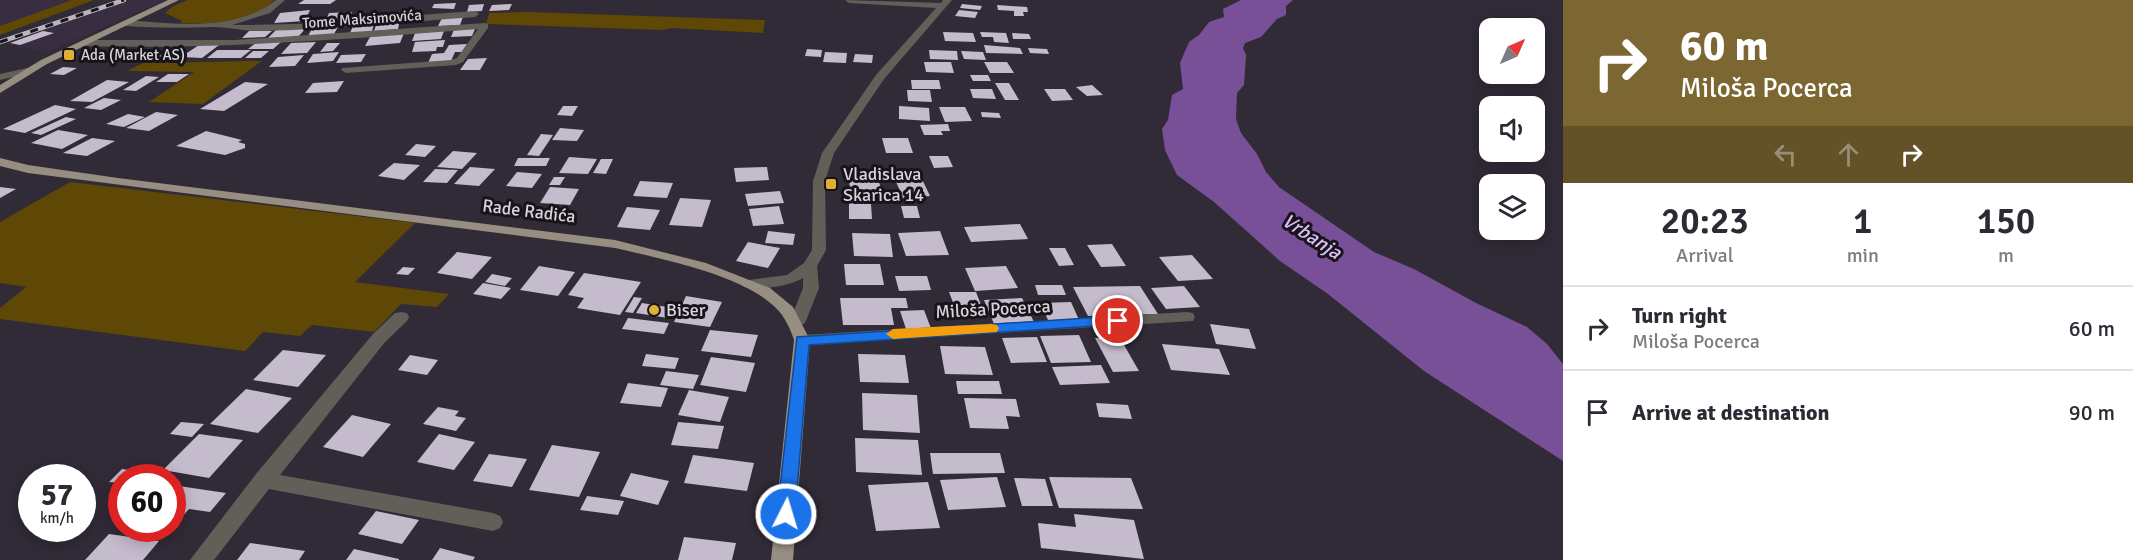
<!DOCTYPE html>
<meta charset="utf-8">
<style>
body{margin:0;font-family:Signika,sans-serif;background:#f2f2f3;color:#2b2b33;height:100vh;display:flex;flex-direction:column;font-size:22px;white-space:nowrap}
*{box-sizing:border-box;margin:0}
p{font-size:20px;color:#7c7c81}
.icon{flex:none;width:33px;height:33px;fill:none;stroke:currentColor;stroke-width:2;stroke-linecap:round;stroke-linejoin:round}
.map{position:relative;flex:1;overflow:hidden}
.drawer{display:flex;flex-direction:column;background:#fff;width:570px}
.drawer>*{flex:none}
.guide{background:#7c6733;color:#fff;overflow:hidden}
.needle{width:39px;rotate:45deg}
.controls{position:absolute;left:1479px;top:18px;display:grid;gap:12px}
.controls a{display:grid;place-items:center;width:66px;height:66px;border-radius:12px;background:#fff;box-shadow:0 3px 15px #0003;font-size:30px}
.speed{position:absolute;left:18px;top:464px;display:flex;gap:12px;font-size:30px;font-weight:700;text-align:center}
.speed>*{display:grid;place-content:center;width:78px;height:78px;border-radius:50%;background:#fff;box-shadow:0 3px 15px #0003;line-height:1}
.speed small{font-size:15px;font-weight:400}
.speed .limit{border:9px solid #d22;background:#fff;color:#111}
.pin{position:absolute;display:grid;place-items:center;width:51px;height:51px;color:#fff;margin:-26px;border:3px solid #fff;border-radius:50%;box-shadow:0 2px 6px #0007}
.me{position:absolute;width:66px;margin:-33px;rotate:5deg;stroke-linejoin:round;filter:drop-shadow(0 0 4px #0008)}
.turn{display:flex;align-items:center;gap:21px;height:126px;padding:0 18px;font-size:27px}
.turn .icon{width:78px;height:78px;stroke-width:2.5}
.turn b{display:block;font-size:42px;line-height:51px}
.lanes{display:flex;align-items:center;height:57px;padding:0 18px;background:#0003;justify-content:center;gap:30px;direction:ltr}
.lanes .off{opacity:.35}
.eta{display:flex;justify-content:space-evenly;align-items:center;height:102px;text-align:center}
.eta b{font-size:36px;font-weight:600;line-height:42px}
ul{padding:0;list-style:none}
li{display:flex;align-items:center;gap:18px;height:84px;padding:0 18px;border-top:2px solid #e1e1e2}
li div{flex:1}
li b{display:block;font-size:22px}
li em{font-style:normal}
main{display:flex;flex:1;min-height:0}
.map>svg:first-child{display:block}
.built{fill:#382d41}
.green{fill:#5f4805}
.water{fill:#785097}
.building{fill:#c4bbcd}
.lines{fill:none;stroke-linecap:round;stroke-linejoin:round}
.minor{fill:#625f58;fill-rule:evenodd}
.major{fill:#968f81;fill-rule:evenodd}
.rail-casing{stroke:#b9b4bd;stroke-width:4.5}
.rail{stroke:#17141a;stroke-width:3;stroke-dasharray:8;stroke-linecap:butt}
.route{fill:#1a73e8;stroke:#114b97;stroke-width:1.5}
.slow{fill:#f59e0b}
.poi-dot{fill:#dfb034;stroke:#17141a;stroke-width:2}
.labels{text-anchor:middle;stroke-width:6;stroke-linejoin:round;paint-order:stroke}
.far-street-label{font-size:15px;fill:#d8d3dc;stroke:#17141a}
.far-poi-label{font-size:15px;fill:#d8d3dc;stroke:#17141a;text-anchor:start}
.poi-label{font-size:18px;fill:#d8d3dc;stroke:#17141a;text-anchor:start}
.street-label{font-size:18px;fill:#d8d3dc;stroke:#17141a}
.water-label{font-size:20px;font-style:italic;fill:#ddbdf9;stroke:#17141a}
</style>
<main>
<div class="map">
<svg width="1563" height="560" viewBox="0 0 1563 560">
<rect width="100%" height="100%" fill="#312a37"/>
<path class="built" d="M0,0H72L0,26Z
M131,0H166L48,52L5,44Z"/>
<path class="green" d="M72,0H94L0,35V26Z
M187,0H274C251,22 211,25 180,23L182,21L165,13L172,7Z
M528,12L765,20L763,33L671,28L663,30L486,24L489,13Z
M262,61L203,104L149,102L194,72L127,71L143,63Z
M70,182L415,223L355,282L449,294L437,307L401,304L374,332L312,325L300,336L263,332L245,351L0,319V308L26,287L0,283V222Z"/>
<path class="water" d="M1241,0H1293L1286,6V15L1277,19L1261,37L1245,43L1243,48L1246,55L1244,85L1237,93L1236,119L1241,133L1257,154L1266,172L1279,187L1374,252L1414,269L1476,303L1527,327L1547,344L1563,364V461L1424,371L1328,294L1280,261L1214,202L1177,175L1165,150L1162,129L1168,120L1172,95L1183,89L1180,63L1189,42L1199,35L1209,22L1224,17L1223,9Z"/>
<path class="building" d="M304,0H336L330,4H298Z
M456,3L454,9L432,8L434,4Z
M484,4L482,11L467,12L469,5Z
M512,4L509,10L489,11L492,5Z
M962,4L982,6L980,10L960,8Z
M997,5L1027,7L1028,12H1023L1024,16H1014V11L998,10Z
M310,10L305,21L274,23L280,13Z
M415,10L413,17L390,19L393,12Z
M959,10L978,12L975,18L955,16Z
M352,12L349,20L325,22L329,13Z
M463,17L460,25L438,26L442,18Z
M400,20L398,29L374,31L377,22Z
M374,22L372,32L350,33L354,24Z
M339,25L334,34L308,36L313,27Z
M306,28L298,37L268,38L277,29Z
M454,29H475L472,36L451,37Z
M43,31L54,33L20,45L10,43Z
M249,31H272L265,37L242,38Z
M444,31L441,39L412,41L415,33Z
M943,32L973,33L976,42L945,41Z
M980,32L1006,33L1009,43L994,42L993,37H982Z
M404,33L400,43L365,46L371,35Z
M1012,33L1029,34L1031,39H1013Z
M445,40L443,47H437L436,51L412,52L415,42Z
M257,42H281L273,49H248Z
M316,42L307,53L281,54L291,43Z
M327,43H340L333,51L320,52Z
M467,44L462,52H455L451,61L428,63L432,54L444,53L449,45Z
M199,45H219L202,58L181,57Z
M984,45L1020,48L1023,54L986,53Z
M1028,48L1047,49L1049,54L1030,53Z
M807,49L822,50L821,57L805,56Z
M217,50H251L241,58H207Z
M929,50L957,51L958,60L930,59Z
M253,51H269L261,58H245Z
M961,51L983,52L986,60L964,59Z
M96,52L109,53L98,59H84Z
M339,52L333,61L307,63L313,54Z
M825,52L847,53L846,63L823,62Z
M161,54H177L165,61L150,60Z
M366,54L361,62L336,63L341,55Z
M855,54L873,55L872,63L853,62Z
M304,55L295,66L269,67L278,57Z
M487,58L480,70H460L468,59Z
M924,62H951L954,73L926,72Z
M984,62H1007L1014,73H990Z
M63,67L77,68L64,75L50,74Z
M168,74H189L177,82H156Z
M970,75H988L991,81H973Z
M146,76L159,77L136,91L123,90Z
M107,80L129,82L92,102L70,101Z
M911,80H939L941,89H912Z
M344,81L337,92L305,93L313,83Z
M245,82L268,84L224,111L200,109Z
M995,83H1009L1019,100H1005Z
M1092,85L1103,95L1087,96L1076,87Z
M970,89H992L996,99L973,98Z
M1044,89H1065L1073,100L1052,101Z
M907,90H930L932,102L908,101Z
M104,98L121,100L101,110L84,108Z
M55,105L76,109L25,133L3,129Z
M563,106H578L572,116L557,115Z
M899,106L929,108L930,121L899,119Z
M939,107H965L972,121L945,122Z
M156,112L178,115L149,131L126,128Z
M981,112L999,113L1001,118L982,117Z
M128,114L145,117L124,127L106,124Z
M66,117L76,119L41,135L31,133Z
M948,124L950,131H941L943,135H924L920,125Z
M560,128L584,130L577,141L552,140Z
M58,130L88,135L62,149L31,143Z
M206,131L242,140L238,142L245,144V148L225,155L176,146Z
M541,134L553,135L539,156L527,155Z
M92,138L115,141L87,156L63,153Z
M882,138H908L913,153H886Z
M416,144L436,146L425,157L405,155Z
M453,151L477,153L462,169L437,167Z
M929,156H948L953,167L934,168Z
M569,157L597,159L588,174L559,173Z
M518,158H550L546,166H514Z
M601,159H613L606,174L593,173Z
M394,163L420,165L404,180L378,176Z
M470,167L495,169L479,186L454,184Z
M767,167L769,180L736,182L734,168Z
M435,169L458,170L447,183L423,182Z
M517,172L542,174L532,188L506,186Z
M920,175L930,196L903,198L894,177Z
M554,177H565L560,185H549Z
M849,177H878L881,190L850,191Z
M640,181L673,183L667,198L633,196Z
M0,187L16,189L0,198Z
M550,187L579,189L570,205L540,203Z
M780,191L784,203L748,206L745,194Z
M680,198L711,200L702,227L669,225Z
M849,203L871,204L872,219H849Z
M779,206L784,224L753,226L749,209Z
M901,206H917L920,218H904Z
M627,207L660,210L650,230L617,227Z
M1020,224L1028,239L971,242L964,227Z
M768,231L795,234L793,245L765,243Z
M940,231L949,255L906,256L898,233Z
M852,233L890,234L893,257L854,256Z
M748,242L780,248L768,268L736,261Z
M1112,244L1126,266L1101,267L1087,245Z
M1049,248H1065L1074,265L1059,266Z
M457,252L492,257L472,279L437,273Z
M1192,255L1213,279L1178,281L1159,257Z
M844,264H880L884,285H846Z
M539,266L575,272L558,296L520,290Z
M1006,266L1018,288L975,291L965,268Z
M403,267L415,268L408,275L396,274Z
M584,273L641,282L620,315L577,308L584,298L568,295Z
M492,274L512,278L505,286L485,282Z
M895,276H927L931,290L899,291Z
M483,283L511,288L501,299L473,294Z
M1035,285H1062L1066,295H1038Z
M1140,286L1158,314L1088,316L1073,287Z
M1184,286L1200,307L1166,309L1151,288Z
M949,292H976L981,305H954Z
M686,296L722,302L710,327L674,322Z
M634,297L642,298L633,313L625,312Z
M840,298H906L908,308H891L894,325H843Z
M1022,298L1034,322L994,324L984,300Z
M1071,302L1080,322H1049L1040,303Z
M642,303L674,308L668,318L636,313Z
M924,310L932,331L907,332L900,311Z
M628,318L669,323L664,334L622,329Z
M1210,324L1249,329L1256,349L1216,344Z
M710,330L758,335L751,357L701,351Z
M1079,335L1091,362L1051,363L1040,336Z
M1037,337L1047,362L1011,363L1002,338Z
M1095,338H1120L1139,371L1113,372Z
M1162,344L1219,349L1230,375L1171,370Z
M940,346L985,347L993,375L945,374Z
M283,350L326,355L298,387L253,380Z
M646,354L679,358L675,369L642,366Z
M858,354L905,355L909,383L860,382Z
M410,355L438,360L427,375L398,370Z
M711,357L755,363L746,392L700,385Z
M1101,365L1110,383L1060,385L1052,367Z
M666,371L699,375L693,389L660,385Z
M956,381H999L1002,394H958Z
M628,383L668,388L661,407L620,403Z
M246,389L292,398L258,433L210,424Z
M689,390L729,397L720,422L678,415Z
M862,393L917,395L920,433L863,430Z
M964,398L1016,399L1020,417L1006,416L1009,429L970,428Z
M1096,403L1128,405L1132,419L1099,417Z
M438,407L459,411L455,416L466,418L456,431L423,424Z
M352,415L391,424L363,457L323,447Z
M181,422L204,424L192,437L170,434Z
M678,422L724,426L718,449L671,445Z
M199,434L243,440L209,478L163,470Z
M439,434L475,442L454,470L417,462Z
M855,438L918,440L922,475L856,472Z
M552,445L600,452L579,497L529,490Z
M930,453H1000L1005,473L933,474Z
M489,454L527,459L512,487L473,481Z
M693,455L754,463L747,491L684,483Z
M122,469L152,473L148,477H122V483L109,482Z
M631,473L669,481L658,505L620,496Z
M997,477L1006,507L948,510L940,480Z
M1049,477L1131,478L1143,509L1059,508Z
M1014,478L1045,479L1053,506H1022Z
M928,482L940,528L876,531L868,485Z
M172,485L226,493L210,512L189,509L172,528Z
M587,496L624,501L618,515L580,510Z
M376,511L419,520L402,544L358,534Z
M1074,514L1134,520L1144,559L1041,548L1038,523L1076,527Z
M109,534L159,541L143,560H85Z
M684,537L736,543L732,560H678Z
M250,543L305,551L299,560H237Z
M440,548L475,557L473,560H432Z
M354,549L399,559V560H346Z"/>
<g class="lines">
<path class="minor" d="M276,0H285L270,13L232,25L296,24L475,11L479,14L475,17C403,22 331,30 259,31C244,31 228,27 213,27C184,28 155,28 126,26L122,23L126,20C175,24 235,32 276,0Z
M845,0L941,3L943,0H952L884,79L834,153L825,181L826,250L817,266L819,288L805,323L797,328L789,323L803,288V278C793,285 750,294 741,285L749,280L787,275L804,263L812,250L813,181L822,153L876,75L936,8L849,3Z
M485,23L488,24V28L463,62L456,65L346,73L341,70L342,68L451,60L457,58L478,29C347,39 216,50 84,46L79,43L84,40H235Z
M27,68L31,69V73L0,80V74Z
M401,312L407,313L409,317L407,321L385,342L280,475L493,513L500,516L503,522L500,528L493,531L269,489L214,560H190L256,474L373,334L395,313Z
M1187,312L1193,313L1195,317L1193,321L802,345L796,344L794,340L796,336L802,335Z"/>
<path class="major" d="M168,0H179L47,64L0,93V85L41,60Z
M0,158L28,165L118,178L615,240L706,263L770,288L793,307L810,340L793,560H771L794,340C790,328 785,317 776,308C742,274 661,259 615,248L28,173L0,166Z"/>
<defs>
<path id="rail" d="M0,42L124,0"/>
</defs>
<use href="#rail" class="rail-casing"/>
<use href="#rail" class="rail"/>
</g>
<path class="route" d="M1118,316L1123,318L1125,321L1123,324L809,345L795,514L792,520L786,522L779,520L777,514L797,337Z"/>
<path class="slow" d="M991,324L997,325L999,328L997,332L893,339L886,334L893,329Z"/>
<g class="poi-dot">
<rect x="63" y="49" width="12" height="12" rx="3"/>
<rect x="825" y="178" width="12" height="12" rx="3"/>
<circle cx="654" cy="310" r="6"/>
</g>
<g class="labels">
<g class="far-street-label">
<text transform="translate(362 19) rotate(-4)" y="5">Tome Maksimovića</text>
</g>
<g class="far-poi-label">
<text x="81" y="60">Ada (Market AS)</text>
</g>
<g class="poi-label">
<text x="843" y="180">Vladislava<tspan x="843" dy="21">Skarica 14</tspan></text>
<text x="666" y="316">Biser</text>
</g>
<g class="street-label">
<text transform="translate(529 211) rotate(7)" y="6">Rade Radića</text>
<text transform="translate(993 309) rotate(-3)" y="6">Miloša Pocerca</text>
</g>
<g class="water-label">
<text transform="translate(1312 236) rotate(33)" y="7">Vrbanja</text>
</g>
</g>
</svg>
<div class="controls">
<a><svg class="needle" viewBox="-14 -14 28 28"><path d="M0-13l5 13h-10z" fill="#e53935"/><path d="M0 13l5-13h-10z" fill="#7c7c81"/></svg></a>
<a><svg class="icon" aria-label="sound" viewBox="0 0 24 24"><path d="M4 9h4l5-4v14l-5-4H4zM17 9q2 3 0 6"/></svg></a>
<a><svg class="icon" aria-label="layers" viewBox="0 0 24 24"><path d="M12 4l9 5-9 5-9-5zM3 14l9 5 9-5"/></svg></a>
</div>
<div class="speed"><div>57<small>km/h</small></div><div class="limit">60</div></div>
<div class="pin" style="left:1118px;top:321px;background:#d93025"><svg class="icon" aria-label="arrive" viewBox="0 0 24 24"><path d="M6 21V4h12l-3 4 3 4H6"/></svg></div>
<svg class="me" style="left:786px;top:514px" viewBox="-20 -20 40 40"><circle r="17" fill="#1a73e8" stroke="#fff" stroke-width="3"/><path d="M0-11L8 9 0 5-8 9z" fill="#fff"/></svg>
</div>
<section class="drawer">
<div class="guide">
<div class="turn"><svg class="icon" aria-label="right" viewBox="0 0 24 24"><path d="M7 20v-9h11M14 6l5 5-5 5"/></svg><div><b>60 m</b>Miloša Pocerca</div></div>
<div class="lanes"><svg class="icon off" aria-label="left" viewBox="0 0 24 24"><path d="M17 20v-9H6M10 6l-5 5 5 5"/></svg><svg class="icon off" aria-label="ahead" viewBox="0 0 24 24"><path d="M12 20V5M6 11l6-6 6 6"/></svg><svg class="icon" aria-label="right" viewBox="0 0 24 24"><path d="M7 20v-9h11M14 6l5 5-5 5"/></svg></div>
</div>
<div class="eta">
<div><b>20:23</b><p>Arrival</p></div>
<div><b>1</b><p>min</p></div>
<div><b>150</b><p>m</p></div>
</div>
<ul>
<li><svg class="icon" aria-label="right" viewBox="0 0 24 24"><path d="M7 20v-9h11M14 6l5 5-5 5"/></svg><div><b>Turn right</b><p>Miloša Pocerca</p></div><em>60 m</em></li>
<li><svg class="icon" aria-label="arrive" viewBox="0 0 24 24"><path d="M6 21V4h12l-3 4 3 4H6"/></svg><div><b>Arrive at destination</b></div><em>90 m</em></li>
</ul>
</section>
</main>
